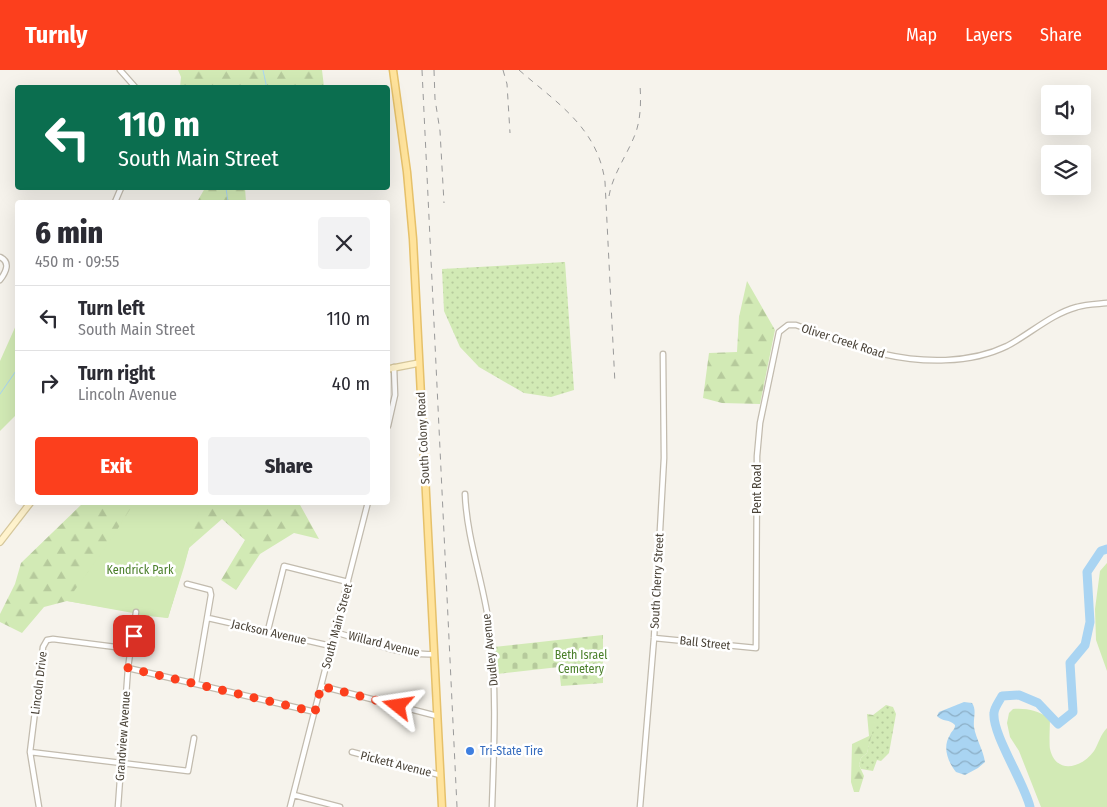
<!DOCTYPE html>
<meta charset="utf-8">
<style>
body{margin:0;font-family:"Fira Sans Condensed",sans-serif;background:#f2f2f3;color:#2b2b33;height:100vh;display:flex;flex-direction:column;font-size:19px;white-space:nowrap}
*{box-sizing:border-box;margin:0}
p{font-size:16px;color:#7c7c81}
.icon{flex:none;width:28px;height:28px;fill:none;stroke:currentColor;stroke-width:2;stroke-linecap:round;stroke-linejoin:round}
.map{position:relative;flex:1;overflow:hidden}
.details{position:absolute;left:15px;top:130px;width:375px;height:305px;display:flex;flex-direction:column;background:#fff;border-radius:5px;box-shadow:0 5px 20px #0002}
.details>*{flex:none}
.guide{position:absolute;left:15px;top:15px;width:375px;height:105px;border-radius:5px;box-shadow:0 5px 20px #0002;background:#0b6e4f;color:#fff;overflow:hidden}
.fabs{position:absolute;left:1041px;top:15px;display:grid;gap:10px}
.fabs a{display:grid;place-items:center;width:50px;height:50px;border-radius:5px;background:#fff;box-shadow:0 5px 20px #0002;font-size:25px}
.pin{position:absolute;display:grid;place-items:center;width:42px;height:42px;color:#fff;margin:-21px;border-radius:10px;box-shadow:0 2px 8px #0006}
.me{position:absolute;width:55px;margin:-28px;rotate:285deg;stroke-linejoin:round;filter:drop-shadow(0 0 4px #0008)}
.turn{display:flex;align-items:center;gap:18px;height:105px;padding:0 20px;font-size:22px}
.turn .icon{width:65px;height:65px;stroke-width:2.5}
.turn b{display:block;font-size:35px;line-height:42px}
.round{display:grid;place-items:center;flex:none;width:52px;height:52px;border-radius:5px;background:#f2f2f3}
.head{display:flex;align-items:center;justify-content:space-between;height:85px;padding:0 20px}
h1{font-size:30px;font-weight:800;line-height:38px}
.action{display:flex;gap:10px;margin-top:auto;padding:10px 20px}
.action a{flex:1;height:58px;border-radius:5px;background:#fc3f1d;color:#fff;font-size:20px;font-weight:800;line-height:58px;text-align:center}
.action a+a{background:#f2f2f3;color:#2b2b33}
ul{padding:0;list-style:none}
li{display:flex;align-items:center;gap:15px;height:65px;padding:0 20px;border-top:1px solid #e1e1e2}
li div{flex:1}
li b{display:block;font-size:19px}
li em{font-style:normal}
header{display:flex;align-items:center;gap:30px;box-sizing:border-box;height:70px;padding:0 25px;background:#fc3f1d;color:#fff}
header strong{font-size:24px}
nav{display:flex;gap:28px;margin-inline-start:auto;font-size:18px}
.map>svg:first-child{display:block}
.grass{fill:url(#grass-dots)}
.forest{fill:url(#forest-firs)}
.cemetery{fill:url(#cemetery-stones)}
.green{fill:#d2eab5}
.water{fill:url(#water-waves)}
.lines{fill:none;stroke-linecap:round;stroke-linejoin:round}
.stream{stroke:#a9d4f2;stroke-width:1}
.river{stroke:#a9d4f2;stroke-width:9}
.minor-casing{stroke:#c2bbae;stroke-width:7}
.secondary-casing{stroke:#d6c79b;stroke-width:8}
.primary-casing{stroke:#e6c16a;stroke-width:9}
.minor{stroke:#fff;stroke-width:4.5}
.secondary{stroke:#fff3cd;stroke-width:5.5}
.primary{stroke:#ffe39c;stroke-width:6}
.rail{stroke:#9a9a9a;stroke-width:1;stroke-dasharray:6 6;stroke-linecap:butt}
.route{stroke:#fc3f1d;stroke-width:9;stroke-dasharray:0 16.2}
.shop-dot{fill:#3f7fe0;stroke:#fff;stroke-width:2}
.labels{text-anchor:middle;stroke-width:5;stroke-linejoin:round;paint-order:stroke}
.street-label{font-size:12px;fill:#4b4439;stroke:#fff}
.park-label{font-size:12px;fill:#4a7f2a;stroke:#fff}
.shop-label{font-size:12px;fill:#366cbe;stroke:#fff;text-anchor:start}
</style>
<header>
<strong>Turnly</strong>
<nav><a>Map</a><a>Layers</a><a>Share</a></nav>
</header>
<div class="map">
<svg width="1107" height="737" viewBox="0 0 1107 737">
<defs>
<pattern id="grass-dots" width="8" height="8" patternUnits="userSpaceOnUse" patternTransform="scale(1.25)"><rect width="8" height="8" fill="#d2eab5"/><path d="M2 2h.1M6 6h.1" fill="none" stroke="#b6ca9c" stroke-width="1.8" stroke-linecap="round"/></pattern>
<pattern id="forest-firs" width="22" height="20" patternUnits="userSpaceOnUse" patternTransform="scale(1.25)"><rect width="22" height="20" fill="#d2eab5"/><path d="M5 1l3.5 6h-7zM16 11l3.5 6h-7z" fill="#b6ca9c"/></pattern>
<pattern id="cemetery-stones" width="16" height="16" patternUnits="userSpaceOnUse" patternTransform="scale(1.25)"><rect width="16" height="16" fill="#d2eab5"/><path d="M2 7V4a2 2 0 0 1 4 0v3zM10 15v-3a2 2 0 0 1 4 0v3z" fill="#b6ca9c"/></pattern>
<pattern id="water-waves" width="16" height="10" patternUnits="userSpaceOnUse" patternTransform="scale(1.25)"><rect width="16" height="10" fill="#a9d4f2"/><path d="M0 5q4-4 8 0t8 0" fill="none" stroke="#8caec5"/></pattern>
</defs>
<rect width="100%" height="100%" fill="#f6f3ec"/>
<path class="grass" d="M565,192L574,320L551,327L524,323L479,297L460,277L444,241L442,199Z
M886,635L893,637L896,644L889,683L881,691L877,690L873,701L861,699L859,695L861,688L867,683L875,649L873,645Z"/>
<path class="forest" d="M178,0H322L324,17H180L181,7Z
M205,118H245L246,132H197Z
M747,211L775,260L760,334L722,333L703,328L709,283L737,282L739,247Z
M83,433H299L319,469L294,463L260,484L236,520L221,510L245,470L222,449L189,478L168,548L67,531L44,537L22,563L0,552V544L15,514L21,493Z
M867,644L873,645L876,648L867,683L861,688L859,695L864,706L859,722H854L851,712L852,674L869,666Z"/>
<path class="cemetery" d="M603,565V613L561,616L559,597L497,604L494,577Z"/>
<path class="green" d="M17,253V344L0,361V291Z
M134,433H201L184,497L168,548L137,545L135,575L127,573L133,543L67,531L110,471Z
M1107,493V601L1096,570L1095,539L1100,501Z
M1013,639C1028,638 1037,641 1050,648C1050,655 1049,674 1050,679C1056,705 1082,698 1094,681C1099,673 1100,665 1107,658V737H1041L1019,681L1010,667L1007,653L1009,643Z"/>
<path class="water" d="M964,632L972,633C977,640 973,648 974,657C976,669 983,679 985,692L978,698L965,705L956,702C948,692 942,677 950,665C952,660 955,660 955,655C950,649 942,652 937,646L939,642Z"/>
<g class="lines">
<path class="stream" d="M263,0L266,14L265,18
M226,118L228,132
M0,324L18,298"/>
<path class="river" d="M1030,737C1024,712 992,664 994,643C994,638 1000,630 1002,626L1019,625L1038,633L1058,654L1073,642L1070,593L1085,575L1090,552L1087,502L1101,481L1107,479"/>
<defs>
<path id="minor" d="M120,0L136,18
M115,132L121,118
M0,187C11,192 6,202 0,210
M388,356L395,325L394,297
M465,424C467,472 485,516 490,562C497,620 494,679 492,737
M187,514L210,520L211,525L196,613
M208,548L331,576
M268,560L284,496L348,512
M335,562C366,571 401,586 434,584
M654,568L756,578L757,386L760,353L779,262L788,255H796C824,265 853,278 883,284C922,293 970,294 1007,276C1030,264 1051,244 1077,237C1086,234 1097,234 1107,233
M128,598L315,642
M321,616L437,646
M30,682L188,701L194,668
M352,682L440,705
M294,725L340,737
M39,737L30,682L43,577L47,570L53,569L131,579
M118,737L128,598L136,542
M290,737L368,432
M640,737L654,568L664,388L663,284"/>
<path id="secondary" d="M388,299L419,293
M0,472L31,432"/>
<path id="primary" d="M393,0L407,102L413,169L442,737"/>
</defs>
<use href="#minor" class="minor-casing"/>
<use href="#secondary" class="secondary-casing"/>
<use href="#primary" class="primary-casing"/>
<use href="#minor" class="minor"/>
<use href="#secondary" class="secondary"/>
<use href="#primary" class="primary"/>
<path class="rail" d="M422,0L457,737
M434,0L435,29L440,61L444,133
M503,0L507,14L510,63
M519,0C557,33 598,58 605,112L615,314
M609,126C613,103 628,84 636,62C641,47 641,30 640,15"/>
</g>
<g class="lines">
<path class="route" d="M134,566L128,598L315,642L321,616L398,636"/>
</g>
<circle class="shop-dot" cx="470" cy="681" r="5"/>
<g class="labels">
<g class="street-label">
<text transform="translate(843 271) rotate(18)" y="4">Oliver Creek Road</text>
<text transform="translate(423 368) rotate(-93)" y="4">South Colony Road</text>
<text transform="translate(757 419) rotate(-90)" y="4">Pent Road</text>
<text transform="translate(657 511) rotate(-87)" y="4">South Cherry Street</text>
<text transform="translate(337 556) rotate(-75)" y="4">South Main Street</text>
<text transform="translate(269 562) rotate(13)" y="4">Jackson Avenue</text>
<text transform="translate(705 573) rotate(6)" y="4">Ball Street</text>
<text transform="translate(384 574) rotate(14)" y="4">Willard Avenue</text>
<text transform="translate(490 580) rotate(-96)" y="4">Dudley Avenue</text>
<text transform="translate(39 613) rotate(-83)" y="4">Lincoln Drive</text>
<text transform="translate(123 666) rotate(-86)" y="4">Grandview Avenue</text>
<text transform="translate(396 694) rotate(14)" y="4">Pickett Avenue</text>
</g>
<g class="park-label">
<text x="140" y="504">Kendrick Park</text>
<text x="581" y="589">Beth Israel<tspan x="581" dy="14">Cemetery</tspan></text>
</g>
<g class="shop-label">
<text x="480" y="685">Tri-State Tire</text>
</g>
</g>
</svg>
<div class="fabs">
<a><svg class="icon" aria-label="sound" viewBox="0 0 24 24"><path d="M4 9h4l5-4v14l-5-4H4zM17 9q2 3 0 6"/></svg></a>
<a><svg class="icon" aria-label="layers" viewBox="0 0 24 24"><path d="M12 4l9 5-9 5-9-5zM3 14l9 5 9-5"/></svg></a>
</div>
<div class="pin" style="left:134px;top:566px;background:#d93025"><svg class="icon" aria-label="arrive" viewBox="0 0 24 24"><path d="M6 21V4h12l-3 4 3 4H6"/></svg></div>
<svg class="me" style="left:398px;top:636px" viewBox="-20 -20 40 40"><path d="M0-17L14 15 0 8-14 15z" fill="#fc3f1d" stroke="#fff" stroke-width="4"/></svg>
<div class="guide">
<div class="turn"><svg class="icon" aria-label="left" viewBox="0 0 24 24"><path d="M17 20v-9H6M10 6l-5 5 5 5"/></svg><div><b>110 m</b>South Main Street</div></div>
</div>
<section class="details">
<div class="head"><div><h1>6 min</h1><p>450 m · 09:55</p></div><a class="round"><svg class="icon" aria-label="close" viewBox="0 0 24 24"><path d="M6 6l12 12M18 6L6 18"/></svg></a></div>
<ul>
<li><svg class="icon" aria-label="left" viewBox="0 0 24 24"><path d="M17 20v-9H6M10 6l-5 5 5 5"/></svg><div><b>Turn left</b><p>South Main Street</p></div><em>110 m</em></li>
<li><svg class="icon" aria-label="right" viewBox="0 0 24 24"><path d="M7 20v-9h11M14 6l5 5-5 5"/></svg><div><b>Turn right</b><p>Lincoln Avenue</p></div><em>40 m</em></li>
</ul>
<div class="action"><a>Exit</a><a>Share</a></div>
</section>
</div>
